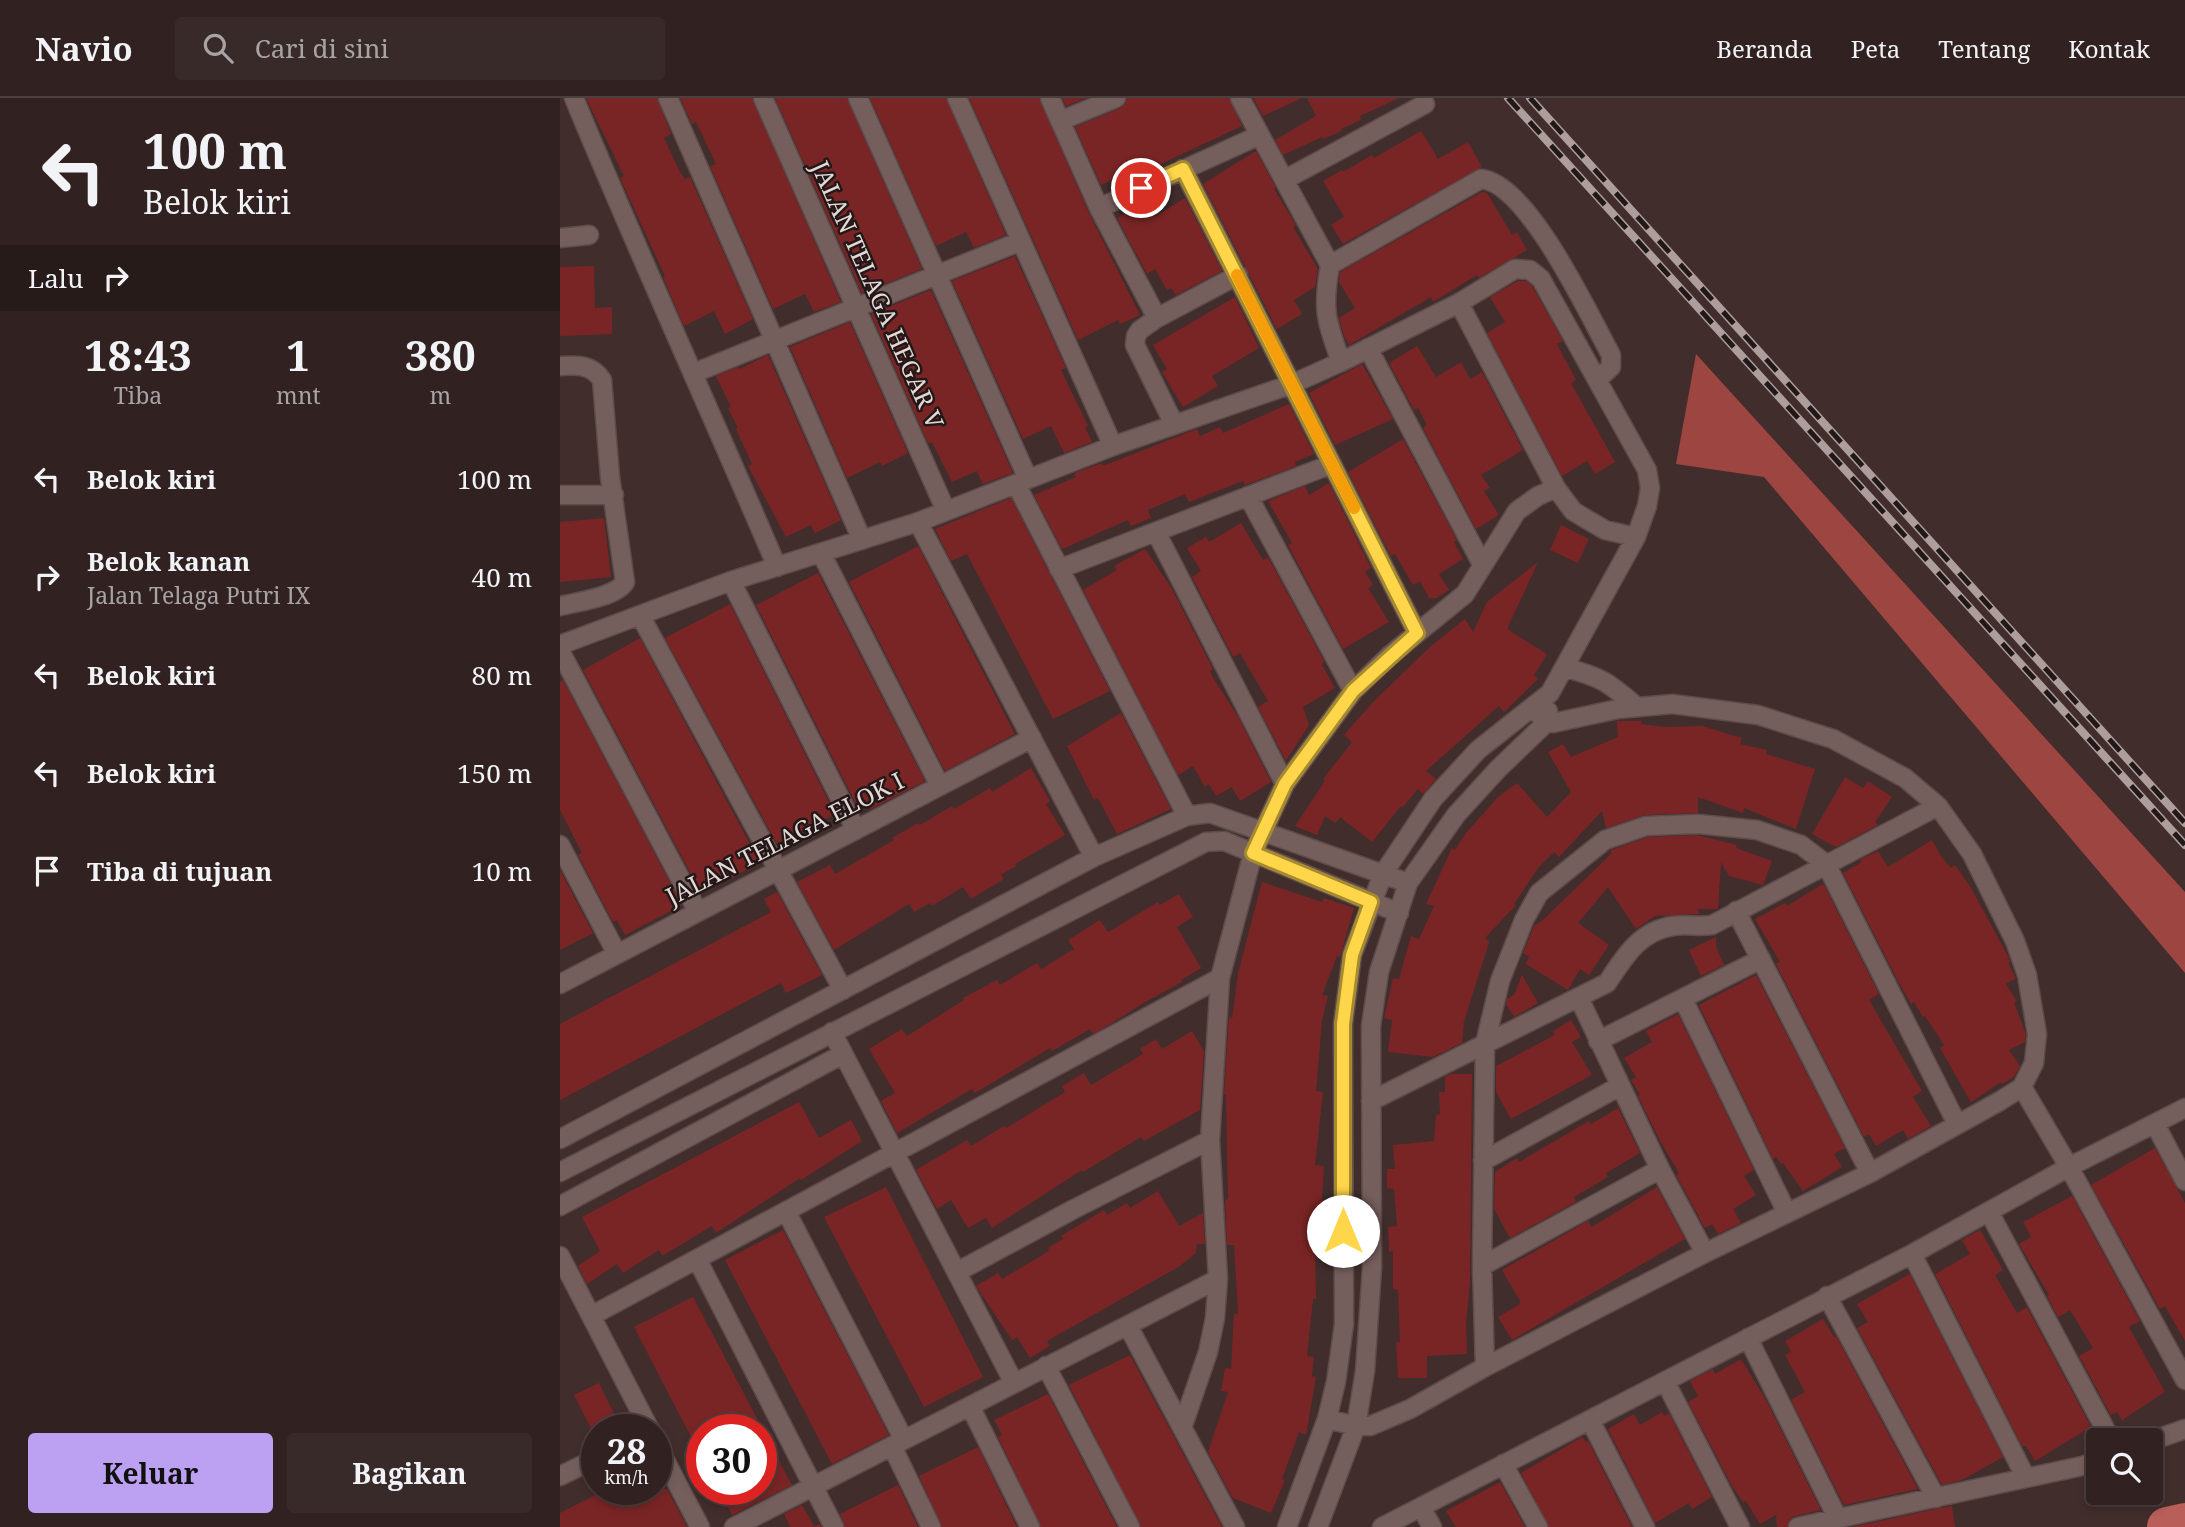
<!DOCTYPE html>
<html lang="id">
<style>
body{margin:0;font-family:"Noto Serif",serif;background:#392a2a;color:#f1f3f6;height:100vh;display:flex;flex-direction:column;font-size:26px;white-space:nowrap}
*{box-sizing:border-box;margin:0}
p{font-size:23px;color:#a8a4a5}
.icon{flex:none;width:38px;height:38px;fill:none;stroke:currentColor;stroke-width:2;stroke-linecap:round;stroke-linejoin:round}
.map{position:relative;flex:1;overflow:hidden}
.details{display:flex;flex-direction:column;background:#312221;width:560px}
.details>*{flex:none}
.banner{background:#312221;color:#f1f3f6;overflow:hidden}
.buttons{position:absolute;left:1526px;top:1330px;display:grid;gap:14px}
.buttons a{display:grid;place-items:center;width:77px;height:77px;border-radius:7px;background:#312221;box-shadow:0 4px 10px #0003,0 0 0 2px #4c3f3f;font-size:35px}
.speed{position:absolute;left:21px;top:1316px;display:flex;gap:14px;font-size:35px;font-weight:700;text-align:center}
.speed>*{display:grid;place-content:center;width:91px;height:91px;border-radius:50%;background:#312221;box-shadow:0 4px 10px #0003,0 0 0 2px #4c3f3f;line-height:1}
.speed small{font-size:18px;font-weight:400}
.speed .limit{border:10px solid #d22;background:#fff;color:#111}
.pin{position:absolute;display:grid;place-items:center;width:60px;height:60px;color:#fff;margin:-30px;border:4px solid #fff;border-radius:50%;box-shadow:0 2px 7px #0007}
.me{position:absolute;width:77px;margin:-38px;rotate:0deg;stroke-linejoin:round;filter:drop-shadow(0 0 5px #0008)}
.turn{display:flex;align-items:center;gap:24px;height:147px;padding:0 28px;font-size:32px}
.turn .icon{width:91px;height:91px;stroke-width:2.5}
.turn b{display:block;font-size:49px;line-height:60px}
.then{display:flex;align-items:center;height:66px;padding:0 28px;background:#0003;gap:14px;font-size:26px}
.eta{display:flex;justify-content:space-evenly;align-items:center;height:119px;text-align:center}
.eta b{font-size:42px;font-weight:700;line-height:49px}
.action{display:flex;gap:14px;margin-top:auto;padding:14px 28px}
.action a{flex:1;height:80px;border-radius:7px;background:#bca0f2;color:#111;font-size:28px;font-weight:700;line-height:80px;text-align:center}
.action a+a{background:#392a2a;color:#f1f3f6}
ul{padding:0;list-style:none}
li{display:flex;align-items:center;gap:21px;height:98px;padding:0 28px}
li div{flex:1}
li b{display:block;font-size:26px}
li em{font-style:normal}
header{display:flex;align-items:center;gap:42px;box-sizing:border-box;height:98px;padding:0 35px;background:#312221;border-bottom:2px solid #4c3f3f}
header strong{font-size:33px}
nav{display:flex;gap:38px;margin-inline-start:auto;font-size:24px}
.search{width:490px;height:63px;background:#392a2a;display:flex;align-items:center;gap:18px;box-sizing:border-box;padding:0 24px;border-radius:7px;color:#a8a4a5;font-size:26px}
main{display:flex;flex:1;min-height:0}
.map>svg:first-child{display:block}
.forest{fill:#9c4541}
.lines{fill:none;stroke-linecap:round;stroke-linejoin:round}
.river{stroke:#b95e59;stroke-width:40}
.building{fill:#7a2525}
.minor-casing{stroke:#5c4c4b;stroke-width:21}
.minor{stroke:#755f5d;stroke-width:18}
.rail-casing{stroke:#ad9d9c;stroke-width:8}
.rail{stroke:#211817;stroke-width:5;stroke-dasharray:16;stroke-linecap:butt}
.route-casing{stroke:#a68a30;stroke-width:18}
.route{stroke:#ffd54a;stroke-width:12}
.slow{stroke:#f59e0b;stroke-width:12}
.labels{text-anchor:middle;stroke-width:5;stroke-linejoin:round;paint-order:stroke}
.street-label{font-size:24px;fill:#e5d8d7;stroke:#211817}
</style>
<header>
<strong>Navio</strong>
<div class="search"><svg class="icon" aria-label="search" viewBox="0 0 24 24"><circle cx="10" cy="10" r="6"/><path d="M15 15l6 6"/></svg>Cari di sini</div>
<nav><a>Beranda</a><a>Peta</a><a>Tentang</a><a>Kontak</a></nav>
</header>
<main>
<section class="details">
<div class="banner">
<div class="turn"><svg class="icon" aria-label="left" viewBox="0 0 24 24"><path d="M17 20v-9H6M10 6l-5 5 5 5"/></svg><div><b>100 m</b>Belok kiri</div></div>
<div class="then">Lalu<svg class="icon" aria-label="right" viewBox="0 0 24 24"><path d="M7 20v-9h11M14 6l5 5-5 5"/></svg></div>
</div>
<div class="eta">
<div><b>18:43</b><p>Tiba</p></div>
<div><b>1</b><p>mnt</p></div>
<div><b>380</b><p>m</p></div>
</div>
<ul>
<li><svg class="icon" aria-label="left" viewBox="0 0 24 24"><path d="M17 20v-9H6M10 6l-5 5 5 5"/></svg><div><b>Belok kiri</b></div><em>100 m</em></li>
<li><svg class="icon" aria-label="right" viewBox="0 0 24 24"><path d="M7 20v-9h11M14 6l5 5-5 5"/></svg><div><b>Belok kanan</b><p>Jalan Telaga Putri IX</p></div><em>40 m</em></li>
<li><svg class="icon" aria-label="left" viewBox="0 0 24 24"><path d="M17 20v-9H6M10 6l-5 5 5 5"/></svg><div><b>Belok kiri</b></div><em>80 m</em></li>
<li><svg class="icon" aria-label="left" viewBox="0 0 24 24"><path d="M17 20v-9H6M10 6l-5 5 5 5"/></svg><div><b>Belok kiri</b></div><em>150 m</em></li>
<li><svg class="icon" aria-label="arrive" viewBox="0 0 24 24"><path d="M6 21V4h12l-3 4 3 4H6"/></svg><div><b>Tiba di tujuan</b></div><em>10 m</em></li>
</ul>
<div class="action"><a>Keluar</a><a>Bagikan</a></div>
</section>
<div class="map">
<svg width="1625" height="1429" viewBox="0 0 1625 1429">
<rect width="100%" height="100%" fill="#412d2c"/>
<path class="forest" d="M1136,256L1625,794V875L1204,379L1116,366Z"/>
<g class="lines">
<path class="river" d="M1607,1429L1625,1425"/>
</g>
<path class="building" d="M26,0H97L111,36L104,40L120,74L125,81L130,79L193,221L165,236L154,213L124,228L103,179L105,178L60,80L64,78Z
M120,0H192L281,204L254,214L245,196L213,211L150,68L156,66L136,24L132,26Z
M215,0H287L362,171L302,195Z
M310,0H386L446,137L414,150L406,134L376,148Z
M409,0H479L529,115L580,217L560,226L558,222L518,242Z
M502,0H526L506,8Z
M567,0H669L682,28L575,78L572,72L541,87L515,29L561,10L565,6Z
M693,0H742L703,18Z
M747,0H839L800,18L801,22L781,31L782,33L763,41L762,39L723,57L715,42L756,18Z
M861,33L878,61L908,44L922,69L783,146L771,127L784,119L763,83L782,72L783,74L812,57L814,60Z
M696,53L716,90L714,91L736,127L733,129L758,171L755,189L734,202L742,216L717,231L643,86Z
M922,94L927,95L952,137L957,134L967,152L919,180L917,177L873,204L871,199L789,247L784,238L779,220L795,210L779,184L780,174Z
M625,100L662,173L616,197L611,190L607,192L595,171L587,176L557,120L587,103L596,118Z
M455,158L506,270L501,272L528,328L525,329L532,344L504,355L491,328L463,341L392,183Z
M34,168L35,210L52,209V236L0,238V169Z
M958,183H966L972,188L1003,243L997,246L1016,282L1011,285L1055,364L1035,376L1027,363L1002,378L927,235L945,224L930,199Z
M371,192L453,375L423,386L417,373L392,384L372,344L368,345L311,216Z
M675,199L699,250L652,278L658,288L623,309L602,274L607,271L593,247Z
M290,224L348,355L322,368L320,364L287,380L230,249Z
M857,248L876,279L901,264L910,281L922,274L963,352L921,377L930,390L924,393L939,417L916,431L863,330L867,327L858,310L854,312L829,265Z
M208,257L281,422L255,435L251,427L226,439L188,368L192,366L176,331L178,330L168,310L171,309L156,278L178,269L179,271Z
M802,266L833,321L775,347L749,295Z
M729,306L754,356L735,364L736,368L685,387L683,383L629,404L625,396L588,412L591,420L571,428L568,422L502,451L474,397L516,379L514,375L542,365L543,368L637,331L640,338L660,329L663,335Z
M843,341L897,442L894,444L903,461L879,476L889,492L877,500H869L860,483L853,487L835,456L831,458L788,374Z
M769,385L811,470L805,473L813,487L808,490L829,524L783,551L728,447L732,445L708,403L745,388L749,397Z
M451,400L550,593L493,621L407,456L391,463L375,431Z
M44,420L51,479L0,484V424Z
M681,425L703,462L708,459L764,563L762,567L775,590L743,609L749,627L726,663L698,609L708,603L680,555L673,559L632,479L641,473L627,450L646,439L649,444Z
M1001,427L1029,441L1018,465L990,452Z
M358,448L455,636L385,673L289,484Z
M585,451L612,491L653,571L650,573L652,578L679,620L711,684L680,703L672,689L656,698L649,686L645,689L633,668L618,677L523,492L557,472L554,468Z
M978,464L947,531L987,556L974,577L978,581L944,614L939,608L866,673L876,681L863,696L858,691L842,710L841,708L812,744L780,719L776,725L765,718L757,737L735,728L765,683L763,681L792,644L784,637L813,604L871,548L905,521L913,534L927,504Z
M258,475L365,683L311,711L305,701L296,706L196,507Z
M170,506L275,716L217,746L105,540Z
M80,540L200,765L141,795L23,572Z
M3,582L122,807L65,837L57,822L53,824L18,757L22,755L0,712V584Z
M561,615L611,711L557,736L538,700L534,702L507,648Z
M1057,623H1081V626L1105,629L1142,628L1182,640L1180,646L1207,652L1206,656L1255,671L1236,731L1184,710L1183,715L1138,699V715L1085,717L1046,730L1042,713L999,759L994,754L978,770L954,806L956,807L925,840L929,844L903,927L904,926L902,945L873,959L828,954L832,922L824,920L833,880L839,881L851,838L859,841L874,808L866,806L892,750L895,752L906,735L938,699L957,685L987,719L1011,694L988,654L1003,646L1011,659L1058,639Z
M471,670L490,703L486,706L505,737L455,766L456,768L441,777L444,781L411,801L403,789L372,808L370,805L354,814L349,806L274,852L237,784L270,767L275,776L334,742L332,740L358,725L360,727L392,708L394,711L430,690L432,694Z
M1285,679L1303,690L1308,683L1332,699L1315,724L1318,727L1276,749L1252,736Z
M1137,737L1177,747L1176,750L1212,763L1203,787L1169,778L1161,764L1158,811H1137L1140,816L1095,818L1076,831L1048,789L1018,825L1049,847L1029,877L1020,871L1008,892L966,866L969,858L963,855L974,828L983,822L1051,756V752L1088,739Z
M1372,742L1381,758L1391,770L1395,767L1411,790L1448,858L1450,864L1448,865L1456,880L1446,886L1457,903L1454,905L1466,936L1465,944L1449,952L1460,968L1454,979L1442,986L1441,984L1411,1004L1380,950L1384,947L1365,918L1363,919L1354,904L1351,906L1339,885L1283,775L1302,764L1299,762L1318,753L1328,769Z
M0,772L33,835L0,852Z
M702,784L762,804L764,800L794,810L780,859L777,858L762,897L768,898L762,923L756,993L763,994L755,1067L764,1068L760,1138H755L756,1201H753L747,1258L754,1259L752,1278L756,1279L746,1337L739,1334L722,1381L725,1382L711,1415L673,1400L648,1354L668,1294L661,1293L665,1270L671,1271L674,1216H678L674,1147H667L665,1102L668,1101L666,996L664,997L669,917L672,921L678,875Z
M1261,787H1264L1319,896L1309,902L1362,993L1353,999L1371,1028L1348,1041L1343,1032L1316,1048L1309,1036L1304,1039L1216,866L1220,864L1195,821L1225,805L1227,808Z
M217,794L262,877L226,895L221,885L0,1002V926L211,814L204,801Z
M619,796L633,819L617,829L641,870L621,882L622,884L585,904L549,927L533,936L530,931L492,953L490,950L415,995L412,991L337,1035L321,1003L335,995L309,951L342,931L347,938L404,902L403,900L437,882L440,887L477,865L481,871L514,851L508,842L540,822L548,834L598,804L600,807Z
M1156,839V849L1164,867L1141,878L1129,852Z
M962,877L978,905L954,919L946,906L947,901L954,897Z
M1196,877L1285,1050L1274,1056L1282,1069L1243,1093L1223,1065L1221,1066L1216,1059L1213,1061L1139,907Z
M1118,916L1194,1072L1184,1078L1196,1097L1173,1111L1181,1125L1158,1136L1152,1126L1145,1130L1116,1077L1119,1075L1100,1043L1078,998L1080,997L1071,982L1076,979L1064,960L1092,944L1086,933Z
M1011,922L1021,939L1012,944L1032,977L951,1021L936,994V968L995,937L993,933Z
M632,933L644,953L640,1012L584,1043L581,1039L523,1074L522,1072L432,1130L426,1120L408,1130L391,1102L377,1111L356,1072L407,1042L411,1048L444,1028L446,1030L505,994L502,988L524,975L531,987L583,956L580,951L596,941L602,951Z
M891,976H912L910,1184L906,1226L907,1256L867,1258V1280H838L836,1244H840L838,1192L833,1191V1153L829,1154L828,1129L837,1128L834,1091L827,1090V1071H835L833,1047L874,1043L876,1017L880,1016L879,994H885V979Z
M239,1004L259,1040L291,1022L302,1043L241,1082L240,1080L156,1135L152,1128L102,1158L99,1152L63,1175L57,1166L27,1186L18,1168L40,1153L22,1119Z
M1058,1010L1080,1055L1046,1075L1048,1079L1014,1099L1016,1104L950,1140L934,1111L935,1074L957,1060L959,1064L1029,1023L1031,1026Z
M1595,1050L1625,1105V1243L1605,1208L1600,1211L1531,1087Z
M326,1089L423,1279L364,1309L264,1119Z
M1097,1089L1125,1141L952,1242L938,1219L960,1206V1203L942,1172L1028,1123L1032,1129Z
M598,1093L619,1128L643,1115L645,1146H637L636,1155L620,1168L487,1243L490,1248L470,1260L457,1239L452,1242L416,1188L438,1175L442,1181L489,1153L488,1150L503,1141L501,1138L544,1112L547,1117L567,1105L570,1110Z
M1512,1098L1580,1223L1569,1229L1605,1294L1562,1322L1557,1314L1551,1317L1519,1258L1533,1250L1510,1212L1498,1219L1487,1198L1489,1197L1459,1146L1471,1139L1463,1124Z
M223,1132L329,1337L272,1366L165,1162Z
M1420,1132L1443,1172L1435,1177L1457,1215L1467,1209L1531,1329L1475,1363L1466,1348H1462L1375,1176L1410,1156L1402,1142Z
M1350,1176L1443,1359L1402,1382L1382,1387L1297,1230L1308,1224L1297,1206Z
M133,1199L232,1387L172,1417L159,1391H201V1332H142V1360L74,1229Z
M1263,1221L1274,1239L1276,1238L1358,1391L1284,1407L1231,1302L1245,1294L1225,1257L1231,1254L1225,1243Z
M570,1257L613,1337L662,1429H581L509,1287Z
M1181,1261L1206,1302L1261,1412L1235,1418L1230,1421L1227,1429H1217L1216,1417L1200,1426L1186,1403L1183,1404L1172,1388L1128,1304L1138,1298L1130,1283L1153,1271L1155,1276Z
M39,1285L62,1332H32L14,1297Z
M488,1296L557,1429H481L438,1339L442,1337L434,1322Z
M1102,1314L1104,1318L1109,1315L1152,1399L1132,1411L1129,1405L1095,1425L1048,1331L1074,1316L1080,1327Z
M1022,1339L1026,1344L1028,1343L1072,1429H989L961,1375Z
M418,1349L457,1429H382L359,1378Z
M940,1384L965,1429H896L886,1413Z
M338,1387L358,1429H285L280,1416Z
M47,1391H107L127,1429H0V1415Z
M242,1407L254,1428L260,1426L261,1429H230L224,1416Z
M1392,1408L1395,1429H1292L1376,1411Z"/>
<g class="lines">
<defs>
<path id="minor" d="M14,0C79,157 150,312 217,469
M108,0L302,442
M203,0L386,413
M298,0L468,381
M397,0L553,348
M490,0L539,110L597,220
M680,0L770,167C762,212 766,222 781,264
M500,23L556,0
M623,71L857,535
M724,82L865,6
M539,110L700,37
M0,140L29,137
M770,167L921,81C968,85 1029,217 1051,257V269L1037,282
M899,205L996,390L1013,413L1028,422L1045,432L1076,439
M808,250L922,466
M0,268C17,267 32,266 42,282L50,379L65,484C56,499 18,504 0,508
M134,275L461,143
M614,326L575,247L576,238L580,232L597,220L678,177
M456,386L627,718
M0,397H54
M688,398L793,593
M358,424L534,759
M596,434L725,686
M261,455L380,688
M499,471L772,366
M171,483L296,732
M80,517L283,892
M0,547L171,483L358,424L553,348L732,286L781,264L899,205L955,171L970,172L981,181L1087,372L1090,390L1087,408L1076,439L990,595L918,652L873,701L823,776L792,857L783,926L784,1226L776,1284L767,1321L727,1429
M0,553L138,814
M1006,570C1042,579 1049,585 1077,609
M0,747L57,856
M1176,813L1310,1075
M0,886L472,640
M1019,900L1100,1071L1145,1155
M1123,901L1227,1115
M272,934L454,1285
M1038,943L1201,861
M1462,989L1509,1069L1625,1282
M811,1003L1047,885C1064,860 1079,833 1113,828C1126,826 1139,829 1152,827L1378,708
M1595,1026L1625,1083
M0,1041L534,759L627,718L650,715L848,785
M923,1063L1060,988
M0,1074L646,744L664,743L839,815
M0,1108L283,956
M226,1113L344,1342
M1429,1114L1551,1342
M1352,1156L1466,1380
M0,1158L90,1332
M137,1161L274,1429
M922,1168L1100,1071
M397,1174L514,1111L650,1042
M1267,1198L1376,1400
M31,1218L660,880
M568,1228L675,1429
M1188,1240L1278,1421
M486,1268L570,1429
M925,1269L922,1168L925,946L940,883L964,822L979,795L1045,742L1086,728L1138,726L1197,732L1241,747L1266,766L1397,1026
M1105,1283L1180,1429
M410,1308L470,1429
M767,1321L796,1328H810L850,1311L925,1269L1145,1155L1310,1075L1440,1003L1462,989L1474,965L1477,936L1467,877L1455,843L1412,756L1378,708L1345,680L1273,641L1198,617L1112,606L1058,611L993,625L987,624L972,610
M1030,1322L1085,1429
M622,1330L648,1254L655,1220L658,1181L650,1042L660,880L693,755L725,686L793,593L829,558L905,496L957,413L978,398L996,390
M1591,1343L1625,1331
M96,1345L140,1429
M332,1348L371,1429
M943,1366L978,1429
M0,1378L37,1360
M861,1409L872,1429
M174,1429L658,1181
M758,1429L796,1328L805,1273L812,1170L811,928L819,874L848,785L896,717L938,671L987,624L988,613
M822,1429L1352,1156L1509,1069L1625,1010
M1238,1429L1522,1368L1538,1362"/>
</defs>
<use href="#minor" class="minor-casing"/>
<use href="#minor" class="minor"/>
<defs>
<path id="rail" d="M948,0L1625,747
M970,0L1625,725"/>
</defs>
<use href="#rail" class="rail-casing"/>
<use href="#rail" class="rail"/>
</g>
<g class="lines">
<defs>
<path id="route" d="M581,90L623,71L857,535L793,593L725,686L693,755L811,804L792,857L783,926V1133"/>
</defs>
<use href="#route" class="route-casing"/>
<use href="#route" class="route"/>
<path class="slow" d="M677,177L794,410"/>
</g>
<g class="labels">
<g class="street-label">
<text transform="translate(317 197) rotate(66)" y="8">JALAN TELAGA HEGAR V</text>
<text transform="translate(225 741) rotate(-27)" y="8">JALAN TELAGA ELOK I</text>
</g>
</g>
</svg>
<div class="buttons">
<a><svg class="icon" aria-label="search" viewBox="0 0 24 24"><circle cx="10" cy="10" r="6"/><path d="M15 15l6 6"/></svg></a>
</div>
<div class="speed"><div>28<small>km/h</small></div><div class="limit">30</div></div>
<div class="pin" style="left:581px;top:90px;background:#d93025"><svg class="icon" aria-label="arrive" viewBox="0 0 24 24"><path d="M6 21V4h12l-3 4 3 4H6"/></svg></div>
<svg class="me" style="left:783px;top:1133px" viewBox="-20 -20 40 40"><circle r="19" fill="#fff"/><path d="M0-13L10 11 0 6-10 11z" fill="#ffd54a"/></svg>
</div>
</main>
